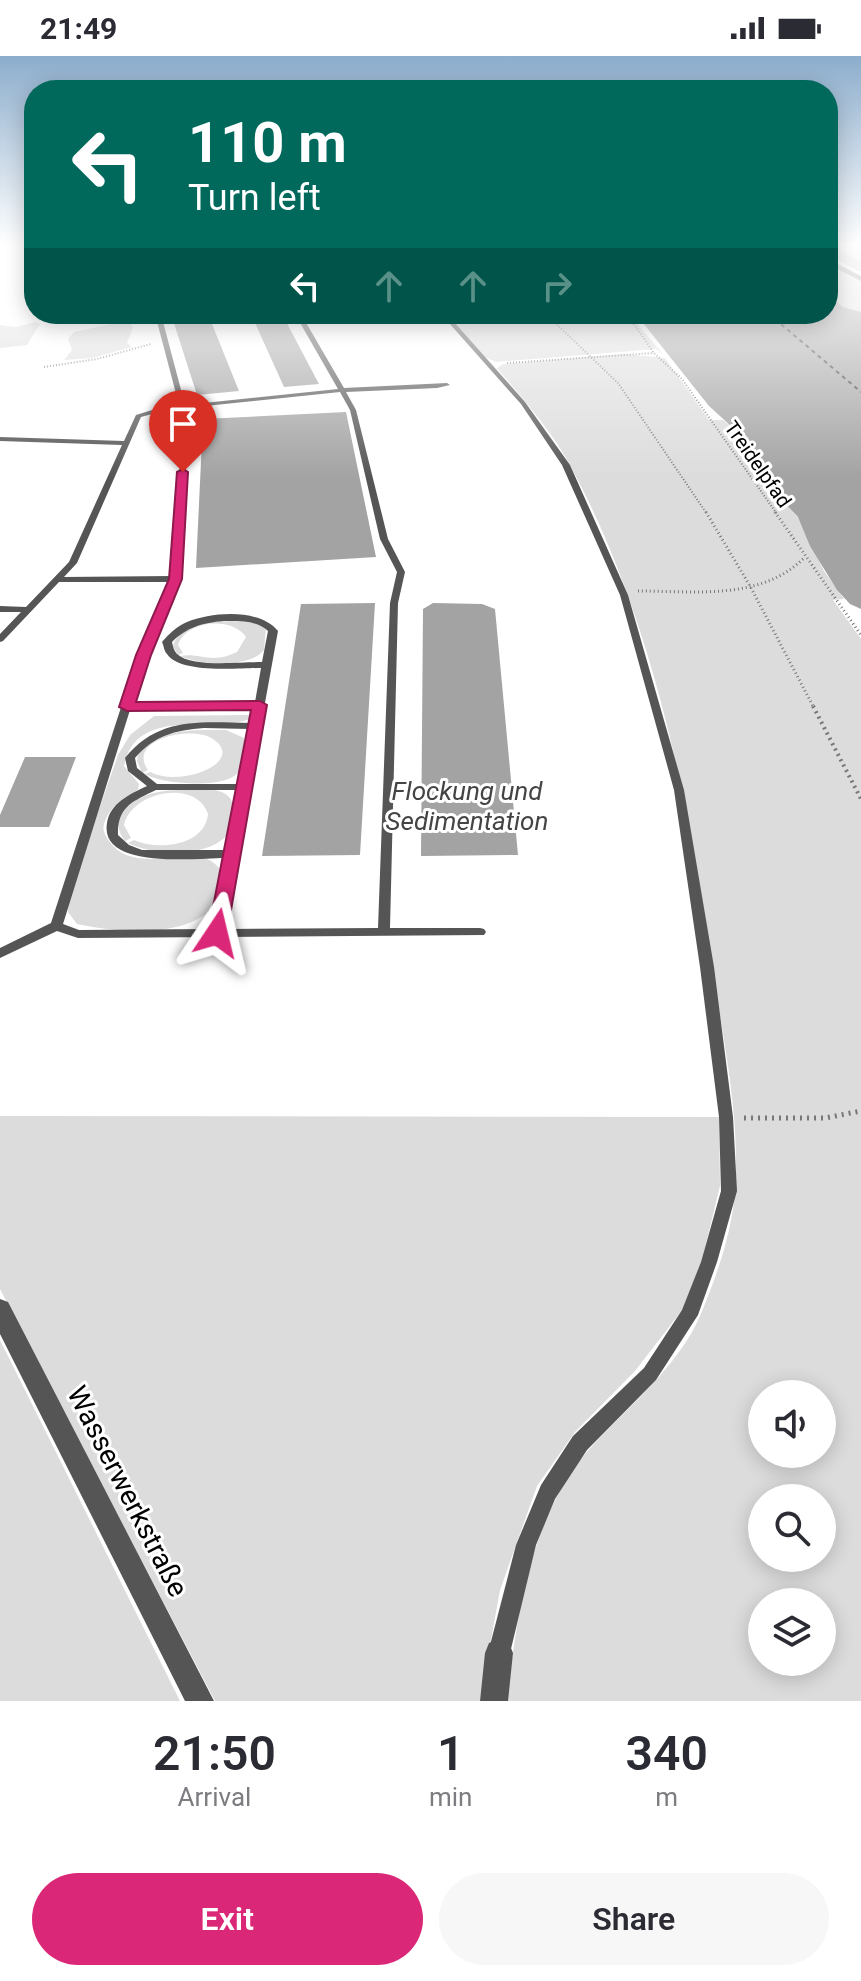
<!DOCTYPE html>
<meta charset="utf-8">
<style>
body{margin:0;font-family:Roboto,sans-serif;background:#f7f7f7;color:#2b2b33;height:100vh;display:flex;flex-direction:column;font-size:30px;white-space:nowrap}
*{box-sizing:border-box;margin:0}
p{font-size:26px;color:#7c7c81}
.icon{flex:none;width:44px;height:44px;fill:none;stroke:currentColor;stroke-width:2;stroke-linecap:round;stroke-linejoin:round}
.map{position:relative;height:1645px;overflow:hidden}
.details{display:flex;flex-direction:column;background:#fff;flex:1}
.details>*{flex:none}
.hud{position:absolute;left:24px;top:24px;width:814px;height:244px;border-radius:32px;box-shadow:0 4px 20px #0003;background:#00695c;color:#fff;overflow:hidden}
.buttons{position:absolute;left:748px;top:1324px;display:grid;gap:16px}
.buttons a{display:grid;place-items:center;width:88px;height:88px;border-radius:50%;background:#fff;box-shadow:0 4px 20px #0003;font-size:40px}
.pin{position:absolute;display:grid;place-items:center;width:68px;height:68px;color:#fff;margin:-82px -34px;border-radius:50% 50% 50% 0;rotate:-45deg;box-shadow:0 0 8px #0007}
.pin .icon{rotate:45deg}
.me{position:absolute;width:88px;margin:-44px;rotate:10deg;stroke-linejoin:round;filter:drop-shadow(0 0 6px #0008)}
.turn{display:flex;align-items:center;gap:28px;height:168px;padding:0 32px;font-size:36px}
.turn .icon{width:104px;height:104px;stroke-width:2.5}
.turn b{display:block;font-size:56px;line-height:68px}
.lanes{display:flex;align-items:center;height:76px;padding:0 32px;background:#0003;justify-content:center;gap:40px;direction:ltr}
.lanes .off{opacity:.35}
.eta{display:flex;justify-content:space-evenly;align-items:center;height:136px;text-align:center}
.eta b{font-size:48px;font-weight:600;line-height:56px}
.button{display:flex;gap:16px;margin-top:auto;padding:16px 32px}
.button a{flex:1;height:92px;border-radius:48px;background:#db2777;color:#fff;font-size:32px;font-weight:600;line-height:92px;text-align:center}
.button a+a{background:#f7f7f7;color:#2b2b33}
.status{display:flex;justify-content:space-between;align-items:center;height:56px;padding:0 40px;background:#fff;direction:ltr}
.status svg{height:22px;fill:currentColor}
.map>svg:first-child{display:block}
.green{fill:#dcdcdc;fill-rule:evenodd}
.water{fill:#a3a3a3}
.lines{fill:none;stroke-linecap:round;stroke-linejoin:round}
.ferry{stroke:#444;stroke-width:2;stroke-dasharray:4 4;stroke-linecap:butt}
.path-far3{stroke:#777;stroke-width:2;stroke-dasharray:1 2;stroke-linecap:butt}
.path-far2{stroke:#777;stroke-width:3;stroke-dasharray:1 3;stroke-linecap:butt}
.path-far1{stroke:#777;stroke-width:4;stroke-dasharray:2 4;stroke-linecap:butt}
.path{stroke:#777;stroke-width:5;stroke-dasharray:2 5;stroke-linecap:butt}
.service{fill:#555;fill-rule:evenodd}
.minor{fill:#555;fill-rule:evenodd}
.wall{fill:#a9a9a9}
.building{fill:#c4c4c4;stroke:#898989;stroke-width:2}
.route{fill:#db2777;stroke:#8e194d;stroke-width:2}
.labels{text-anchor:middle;stroke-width:6;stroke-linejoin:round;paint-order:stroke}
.far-street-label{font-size:20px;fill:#000;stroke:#fff}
.water-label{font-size:26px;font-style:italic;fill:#444;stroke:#fff}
.near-street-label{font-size:28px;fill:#000;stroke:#fff}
</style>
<div class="status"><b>21:49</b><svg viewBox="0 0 49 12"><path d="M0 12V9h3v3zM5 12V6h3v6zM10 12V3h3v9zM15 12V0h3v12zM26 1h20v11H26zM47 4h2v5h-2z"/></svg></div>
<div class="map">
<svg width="861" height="1645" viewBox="0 0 861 1645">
<rect width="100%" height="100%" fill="#fff"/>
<path class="green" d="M828,207L861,224V256L843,251L828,238Z
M447,258H629L662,297L656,293L496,306L485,301Z
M36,266L40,268L27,289L0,292V269L15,271Z
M121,266L130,267L133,271L127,287L132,291L92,302L64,304L72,294L68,283L74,276Z
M624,298L665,302L709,364H723L732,371L737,383L750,396L758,416L801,465L824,515L844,543L833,544L861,583V1645H507C517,1557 531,1455 594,1388C629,1350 679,1309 700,1260C716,1222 732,1177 735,1135C740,1067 726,999 716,933C690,755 657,571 571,411C552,375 523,343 497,312L503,308ZM762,1338H822V1398H762ZM762,1442H822V1502H762ZM762,1546H822V1606H762Z
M250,565L266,571L264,594C249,613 200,609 180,600C200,596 210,609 237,596L246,581C232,560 186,564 178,589L183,597L178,599L173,590C181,561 226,566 250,565Z
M248,659L252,661L250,663C209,677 136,650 124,710L139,728L138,734C124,741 109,751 104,768C102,774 105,779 109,785C130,815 172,797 203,802C211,803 217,809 222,816C220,826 219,843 213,851C186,883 114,876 77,868L68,856L69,839L118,699L130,679L154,660Z
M226,674L244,682C246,691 244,711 237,718C221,733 162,728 145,718L150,716C181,732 247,706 213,683C192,669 126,683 148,714L142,717L137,705L138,698C165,671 191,674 226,674Z
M214,734C240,739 233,756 229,777C210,802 154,800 128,787L134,784C158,795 205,790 208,758C196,722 131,736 124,769L131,782L125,785C118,776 115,766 123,756C143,729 184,734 214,734Z
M0,1060L719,1061L720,1130L702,1204L683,1253L635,1315L575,1376L537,1430L500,1534L480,1645H215L0,1233Z
M0,1284L180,1645H0Z"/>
<path class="water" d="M828,238L843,251L861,256V553L850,548L837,534L810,490L798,461L765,426L749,394L736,383L732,371L709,350L636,258H828Z
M171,258H208L239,335L197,339Z
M251,258H282L319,328L284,331Z
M346,356L376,501L196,512L203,363Z
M375,547L360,799L262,800L301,548Z
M433,547L482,548L495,553L518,799L421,800L423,553Z
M25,701H76L49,771H0V759Z"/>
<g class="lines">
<path class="ferry" d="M769,258L861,336"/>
<path class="path-far3" d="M546,258L618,327L707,458
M627,258L654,297L682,323L777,458
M507,307L654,297
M44,311L97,303L151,288"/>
<path class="path-far2" d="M706,456L750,530L814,652
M775,456L861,579
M638,535C695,535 762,545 805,501"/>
<path class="path-far1" d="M813,650L861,743"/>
<path class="path" d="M744,1062H825L861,1055"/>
<path class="service" d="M155,258H161L185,349L338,333L295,258H301L344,332L447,327L450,329L437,332L346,336L356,354L388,483L405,516L398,547L390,872H480L484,873L486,876L484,879L78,882L57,875L0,902V892L51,867L138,599L171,526H59L3,585L0,586V578L21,556H0V550L26,551L69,506L122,389L0,385V381L124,385L136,359L162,351L179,349ZM340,336L350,354L380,483L397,516L390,547L378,872L224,873L278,575C259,552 212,556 187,566C177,570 169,578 162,586C164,590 164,595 167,598C180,618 239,612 261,612L255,646L132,648L148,599L180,523L189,363L186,352ZM180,353L183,363L172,520L64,521L77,507L141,361L163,355ZM224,565C240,565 256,564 268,575L262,606C242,606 192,612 177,598C174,595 173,591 172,586C187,571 202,567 224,565ZM254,652L251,667C202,666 158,660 125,702L128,715L147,730C130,738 110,747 107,767C99,814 197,802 225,802L211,873L79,874L63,868L130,654ZM204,672L250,673L239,728H157L137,712L135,702C154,680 175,674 204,672ZM156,734H238L227,794H142L129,789L118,779C117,751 133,745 156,734Z
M441,258H447L525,346L570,409L628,539L684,734L714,911L733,1061L737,1135L717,1206L698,1259L656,1324L587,1394L555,1443L536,1489L510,1597L506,1604L499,1608L492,1604L488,1597L516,1489L541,1429L573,1380L644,1312L682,1254L701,1206L721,1135L719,1061L700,911L674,734L620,539L562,409L521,348Z"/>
<path class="minor" d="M828,203L861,220V225L828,208Z
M0,1243L8,1246L214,1645H185L0,1278Z
M499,1583L509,1587L513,1597L508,1645H480L485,1597L489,1587Z"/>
</g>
<path class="wall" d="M828,191H861V215H858L828,198Z"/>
<path class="building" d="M830,191H861V207H859Z"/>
<linearGradient id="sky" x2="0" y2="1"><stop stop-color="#8cadcc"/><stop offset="0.45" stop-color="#fff"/><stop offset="1" stop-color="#fff" stop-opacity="0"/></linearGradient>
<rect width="861" height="421" fill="url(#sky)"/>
<path class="route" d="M183,413L188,416L182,523L151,599L136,646L260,645L267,649L227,877L217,884L208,877L251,654L127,655L119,651L136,599L169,523L177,416Z"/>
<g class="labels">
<g class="far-street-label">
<text transform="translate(758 408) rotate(55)" y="7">Treidelpfad</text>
</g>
<g class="water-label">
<text x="467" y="744">Flockung und<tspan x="467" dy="30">Sedimentation</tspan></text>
</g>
<g class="near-street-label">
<text transform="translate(128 1435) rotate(63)" y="10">Wasserwerkstraße</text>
</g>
</g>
</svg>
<div class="buttons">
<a><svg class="icon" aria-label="sound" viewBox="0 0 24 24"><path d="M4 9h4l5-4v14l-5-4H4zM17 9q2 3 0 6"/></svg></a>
<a><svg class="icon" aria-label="search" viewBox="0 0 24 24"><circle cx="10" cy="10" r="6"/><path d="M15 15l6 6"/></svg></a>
<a><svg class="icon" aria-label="layers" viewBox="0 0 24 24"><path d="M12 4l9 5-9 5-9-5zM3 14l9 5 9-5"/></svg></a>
</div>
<div class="pin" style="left:183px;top:416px;background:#d93025"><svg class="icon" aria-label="arrive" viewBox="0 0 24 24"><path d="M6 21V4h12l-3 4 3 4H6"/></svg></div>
<svg class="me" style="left:217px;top:877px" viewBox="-20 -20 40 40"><path d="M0-17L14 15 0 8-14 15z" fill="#db2777" stroke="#fff" stroke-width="4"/></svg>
<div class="hud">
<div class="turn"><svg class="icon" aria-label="left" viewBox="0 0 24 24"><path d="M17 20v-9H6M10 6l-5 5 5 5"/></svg><div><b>110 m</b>Turn left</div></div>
<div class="lanes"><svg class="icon" aria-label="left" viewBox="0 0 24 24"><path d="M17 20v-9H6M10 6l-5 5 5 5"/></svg><svg class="icon off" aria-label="ahead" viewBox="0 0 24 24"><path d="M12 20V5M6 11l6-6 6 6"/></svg><svg class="icon off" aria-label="ahead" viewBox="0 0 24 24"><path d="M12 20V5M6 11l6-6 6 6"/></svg><svg class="icon off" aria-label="right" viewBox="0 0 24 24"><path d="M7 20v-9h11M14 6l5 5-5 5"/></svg></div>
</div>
</div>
<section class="details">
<div class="eta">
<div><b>21:50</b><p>Arrival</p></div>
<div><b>1</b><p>min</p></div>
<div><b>340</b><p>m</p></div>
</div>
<div class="button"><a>Exit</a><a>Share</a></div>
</section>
